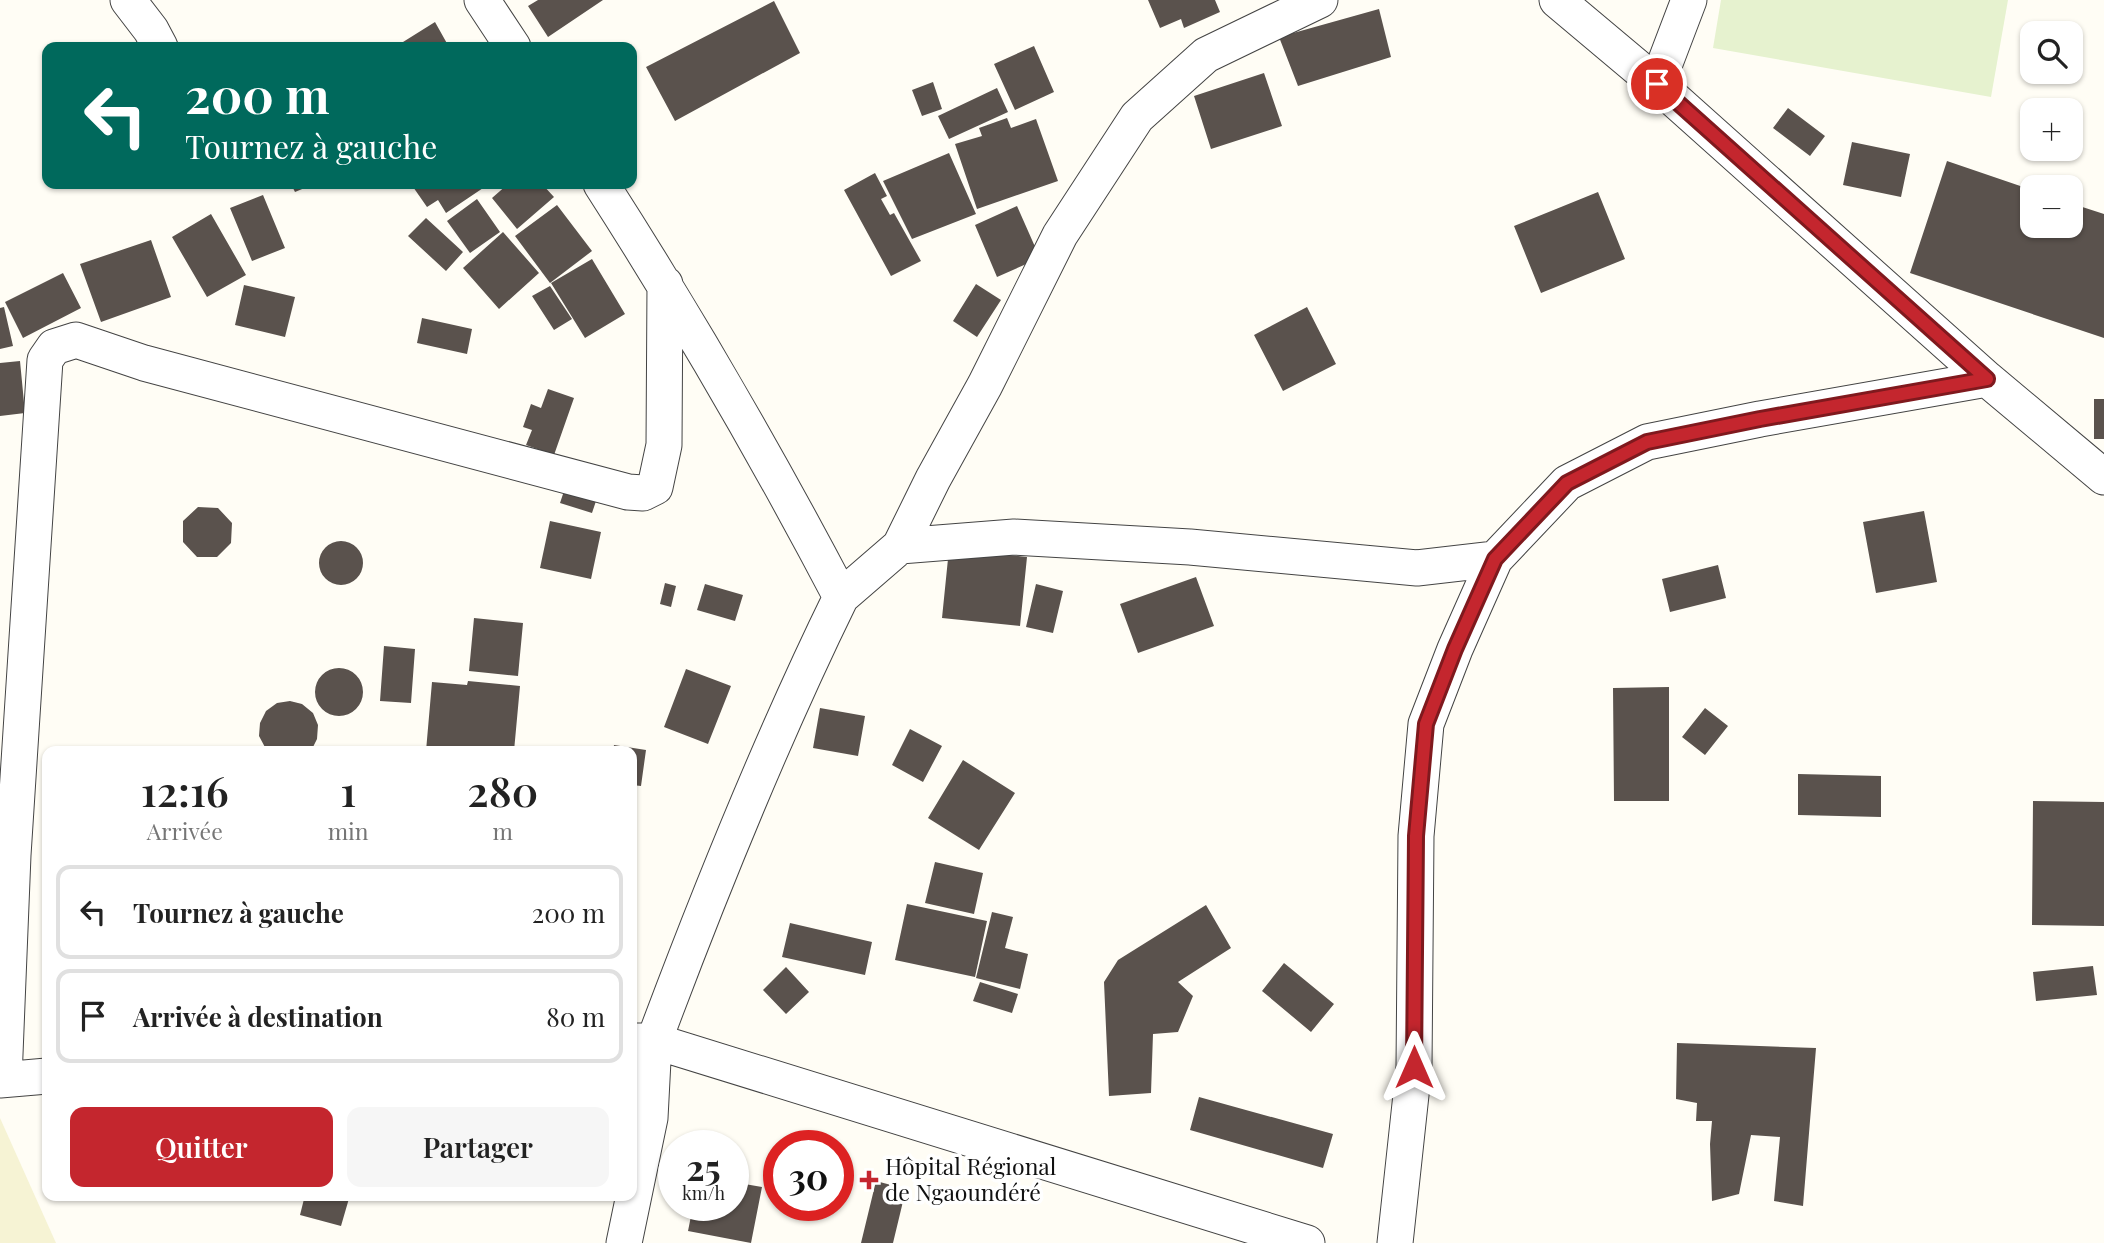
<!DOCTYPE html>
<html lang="fr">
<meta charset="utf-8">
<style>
body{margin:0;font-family:"Playfair Display",serif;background:#f6f6f6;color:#222;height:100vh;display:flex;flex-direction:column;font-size:26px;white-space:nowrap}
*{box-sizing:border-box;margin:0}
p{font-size:23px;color:#767676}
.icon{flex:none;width:38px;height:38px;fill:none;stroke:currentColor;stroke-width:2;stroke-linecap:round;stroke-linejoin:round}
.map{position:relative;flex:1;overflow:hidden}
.side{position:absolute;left:42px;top:746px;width:595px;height:455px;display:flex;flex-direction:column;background:#fff;border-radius:14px;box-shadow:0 2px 5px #0004}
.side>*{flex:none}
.guide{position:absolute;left:42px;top:42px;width:595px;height:147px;border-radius:14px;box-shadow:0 2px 5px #0004;background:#00695c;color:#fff;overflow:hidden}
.buttons{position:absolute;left:2020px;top:21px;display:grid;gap:14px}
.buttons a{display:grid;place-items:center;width:63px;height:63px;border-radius:14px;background:#fff;box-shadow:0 2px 5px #0004;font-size:35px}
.speed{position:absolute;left:658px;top:1130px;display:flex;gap:14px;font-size:35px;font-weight:700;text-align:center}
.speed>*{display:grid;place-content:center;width:91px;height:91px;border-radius:50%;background:#fff;box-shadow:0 2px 5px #0004;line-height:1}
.speed small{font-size:18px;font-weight:400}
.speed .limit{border:10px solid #d22;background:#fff;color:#111}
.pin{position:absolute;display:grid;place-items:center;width:60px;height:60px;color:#fff;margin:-30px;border:4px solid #fff;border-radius:50%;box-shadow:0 2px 7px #0007}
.me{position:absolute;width:77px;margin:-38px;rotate:0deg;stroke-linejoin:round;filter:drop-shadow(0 0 5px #0008)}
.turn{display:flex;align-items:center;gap:24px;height:147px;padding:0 28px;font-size:32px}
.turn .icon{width:91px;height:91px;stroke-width:2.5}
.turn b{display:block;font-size:49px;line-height:60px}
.eta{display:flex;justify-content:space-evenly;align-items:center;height:119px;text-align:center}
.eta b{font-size:42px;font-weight:600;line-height:49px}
.cta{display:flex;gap:14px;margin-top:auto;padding:14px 28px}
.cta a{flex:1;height:80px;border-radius:14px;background:#c4262e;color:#fff;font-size:28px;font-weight:600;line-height:80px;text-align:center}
.cta a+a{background:#f6f6f6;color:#222}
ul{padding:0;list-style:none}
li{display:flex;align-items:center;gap:21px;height:94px;margin:0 14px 10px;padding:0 14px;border:4px solid #e0e0e0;border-radius:14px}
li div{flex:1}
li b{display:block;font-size:26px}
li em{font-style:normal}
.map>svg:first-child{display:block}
.farmland{fill:#f6f3d4}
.pitch{fill:#e6f2cf}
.building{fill:#5a524d}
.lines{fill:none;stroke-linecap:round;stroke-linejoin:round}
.minor-casing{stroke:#444;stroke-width:37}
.minor{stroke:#fff;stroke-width:35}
.route-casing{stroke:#7f191e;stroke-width:18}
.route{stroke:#c4262e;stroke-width:12}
.poi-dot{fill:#c4262e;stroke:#fff;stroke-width:2.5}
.labels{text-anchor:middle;stroke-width:7;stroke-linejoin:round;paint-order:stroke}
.poi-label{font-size:23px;fill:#111;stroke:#fff;text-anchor:start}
</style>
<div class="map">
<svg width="2104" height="1243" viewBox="0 0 2104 1243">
<rect width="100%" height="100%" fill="#fffdf5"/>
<path class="farmland" d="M0,1118L56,1243H0Z"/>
<path class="pitch" d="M1721,0H2008L1991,97L1713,48Z"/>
<path class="building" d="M538,0H603L548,37L528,6Z
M1148,0H1215L1220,12L1184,28L1181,19L1160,28Z
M774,1L800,53L675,121L646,67Z
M1379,9L1391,57L1298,86L1279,37Z
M435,22L449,47H395Z
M1034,46L1054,92L1015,110L994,64Z
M1264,73L1282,126L1211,149L1194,96Z
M933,82L942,109L922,116L912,90Z
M997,88L1008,112L949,139L938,116Z
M1788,108L1825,136L1810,156L1773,128Z
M1007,118L1011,128L1036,119L1058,181L977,209L955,144L982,136L979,128Z
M1852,142L1910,154L1901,197L1843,185Z
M949,153L976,214L912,239L883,181Z
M1947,161L2032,190V226H2070V203L2104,214V338L1910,273Z
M875,173L887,196L881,199L890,215L894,213L921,261L891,276L844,190Z
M291,184H314L295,192Z
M411,184H489L446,213L438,200L427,207Z
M508,184H542L554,197L517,229L492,198Z
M1598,192L1625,259L1541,293L1514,226Z
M263,195L285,248L252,261L230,208Z
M477,199L500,232L470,253L447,221Z
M557,205L592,251L550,283L515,236Z
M1017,206L1040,258L997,277L975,225Z
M211,214L246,275L207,297L172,237Z
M426,218L463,252L446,271L408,236Z
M503,232L539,273L499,309L463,268Z
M151,240L171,297L101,322L80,264Z
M592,259L625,314L585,338L551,283Z
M63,273L81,308L23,338L5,302Z
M976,284L1001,300L977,337L953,321Z
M244,285L295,297L285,337L235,325Z
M550,286L572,319L554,330L532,296Z
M4,307L13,346L0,349V308Z
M1307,307L1336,364L1283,391L1254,335Z
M422,318L472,329L467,354L417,343Z
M20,361L25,413L0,416V363Z
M548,389L574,398L554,455L526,445L532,430L523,427L531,404L541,408Z
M2094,399H2104V439H2094Z
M567,482L599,492L592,513L560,503Z
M198,507L218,508L232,523L231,543L217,557H197L183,542V521Z
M1924,511L1937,582L1876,593L1863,522Z
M550,521L601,532L591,579L540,568Z
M319 563a22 22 0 1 1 44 0a22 22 0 1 1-44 0Z
M949,549L1027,557L1020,626L942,618Z
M1718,565L1726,598L1670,612L1662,579Z
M1196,577L1214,626L1138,653L1120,604Z
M665,583L676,586L671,607L660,604Z
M705,584L743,595L735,621L697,610Z
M1036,584L1063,591L1053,633L1026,627Z
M474,618L523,623L518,676L469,671Z
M384,646L415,649L411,703L380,701Z
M315 692a24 24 0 1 1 48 0a24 24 0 1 1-48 0Z
M686,669L731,686L708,744L664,727Z
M468,681L520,686L514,751H426L432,682L467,685Z
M1669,687V801H1614L1613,688Z
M290,701L302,704L313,713L318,725L317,739L311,751H267L259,736L260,723L266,711L277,703Z
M820,708L865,716L858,756L813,748Z
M1705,708L1728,726L1705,755L1682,737Z
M910,729L942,746L923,782L892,765Z
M614,745L646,750L641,786L632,785V751H613Z
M963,760L1015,793L979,850L928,818Z
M1798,774L1881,776V817L1798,815Z
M2033,801L2104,802V926L2032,925Z
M935,862L983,873L974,914L925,903Z
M907,904L987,921L975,977L895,960Z
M1206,905L1231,948L1178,982L1193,996L1178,1032L1153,1034L1151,1093L1109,1096L1104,982L1118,960Z
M992,912L1013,917L1005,948L1028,954L1020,989L976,978Z
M790,923L872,942L865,975L782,957Z
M1284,963L1334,1004L1311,1032L1262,991Z
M2093,966L2097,995L2036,1001L2033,972Z
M786,967L809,992L786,1014L763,990Z
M980,982L1018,994L1012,1013L973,1001Z
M1677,1043L1816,1048L1803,1206L1774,1201L1780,1137L1751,1135L1739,1194L1712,1201L1710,1144L1712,1121H1696L1697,1103L1676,1099Z
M1199,1097L1333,1134L1323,1168L1190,1130Z
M876,1181L906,1189L893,1243H861Z
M733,1182L762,1187L751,1243L688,1231L693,1206H733Z
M305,1195H350L341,1226L300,1215Z"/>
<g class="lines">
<defs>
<path id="minor" d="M128,0L151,30L160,47
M482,0L513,47
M1557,0L1657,84L1987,379L2104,477
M1657,84L1689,0
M601,184C687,318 767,456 841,597C770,742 710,891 654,1041H632
M900,546L1014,537L1190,547L1417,568L1495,559
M841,597L900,546L933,479L985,385L1060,235L1137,117L1206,55L1320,0
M4,1079L13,855L45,360L54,347L76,340L144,363L628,492L643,493L655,487L664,445L665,284
M0,1080L47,1076
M624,1243L650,1118L654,1041L1307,1243
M1395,1243L1414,1067L1416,836L1426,724L1455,649L1495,559L1567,483L1647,442L1760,419L1987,379"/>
</defs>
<use href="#minor" class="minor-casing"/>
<use href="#minor" class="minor"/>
</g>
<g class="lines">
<defs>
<path id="route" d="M1414,1067L1416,836L1426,724L1455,649L1495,559L1567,483L1647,442L1760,419L1987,379L1657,84"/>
</defs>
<use href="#route" class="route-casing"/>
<use href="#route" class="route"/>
</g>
<path class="poi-dot" d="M865.5 1169.5h7v7h7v7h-7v7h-7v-7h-7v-7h7z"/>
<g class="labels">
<g class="poi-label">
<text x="885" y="1175">Hôpital Régional<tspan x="885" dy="26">de Ngaoundéré</tspan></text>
</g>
</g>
</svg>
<div class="buttons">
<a><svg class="icon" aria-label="search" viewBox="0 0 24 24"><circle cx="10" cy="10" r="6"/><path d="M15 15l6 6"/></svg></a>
<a>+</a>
<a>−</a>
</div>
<div class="speed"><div>25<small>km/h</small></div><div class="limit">30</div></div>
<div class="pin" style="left:1657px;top:84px;background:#d93025"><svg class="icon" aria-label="arrive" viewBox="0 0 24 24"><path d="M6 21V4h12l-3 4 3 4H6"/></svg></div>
<svg class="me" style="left:1414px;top:1067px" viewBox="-20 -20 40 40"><path d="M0-17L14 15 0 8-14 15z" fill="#c4262e" stroke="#fff" stroke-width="4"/></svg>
<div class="guide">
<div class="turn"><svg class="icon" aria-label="left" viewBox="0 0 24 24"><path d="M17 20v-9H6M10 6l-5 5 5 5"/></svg><div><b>200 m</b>Tournez à gauche</div></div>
</div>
<section class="side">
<div class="eta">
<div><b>12:16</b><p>Arrivée</p></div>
<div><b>1</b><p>min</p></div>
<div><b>280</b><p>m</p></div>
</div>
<ul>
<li><svg class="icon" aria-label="left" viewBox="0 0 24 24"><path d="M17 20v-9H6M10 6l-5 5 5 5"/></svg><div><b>Tournez à gauche</b></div><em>200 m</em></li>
<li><svg class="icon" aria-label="arrive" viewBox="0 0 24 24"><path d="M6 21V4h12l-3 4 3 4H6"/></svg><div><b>Arrivée à destination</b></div><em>80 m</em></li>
</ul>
<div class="cta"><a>Quitter</a><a>Partager</a></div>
</section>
</div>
